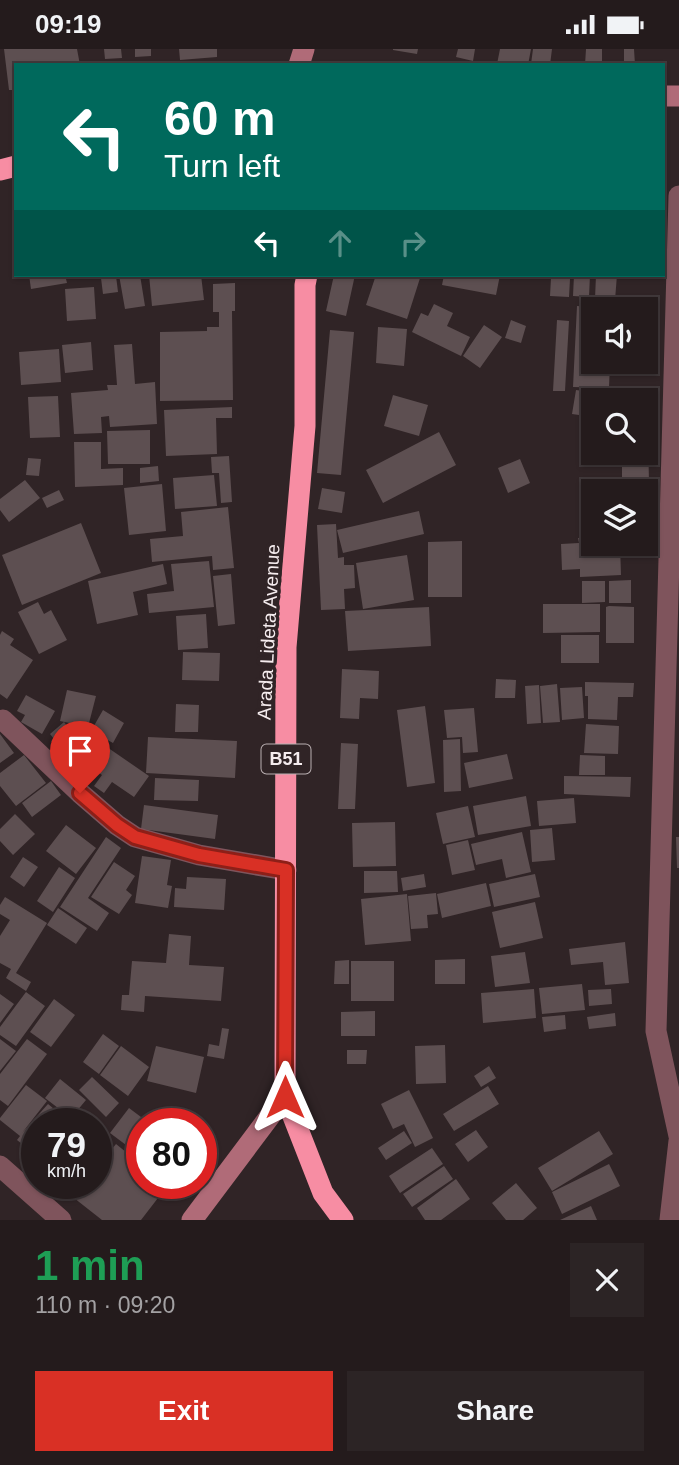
<!DOCTYPE html>
<meta charset="utf-8">
<style>
body{margin:0;font-family:Arial,sans-serif;background:#2c2425;color:#f1f3f6;height:100vh;display:flex;flex-direction:column;font-size:26px;white-space:nowrap}
*{box-sizing:border-box;margin:0}
p{font-size:23px;color:#a3a1a3}
.icon{flex:none;width:38px;height:38px;fill:none;stroke:currentColor;stroke-width:2;stroke-linecap:round;stroke-linejoin:round}
.map{position:relative;height:1171px;overflow:hidden}
.side{display:flex;flex-direction:column;background:#241b1c;flex:1}
.side>*{flex:none}
.guide{position:absolute;left:14px;top:14px;width:651px;height:214px;border-radius:0px;box-shadow:0 2px 5px #0004,0 0 0 2px #41393b;background:#00695c;color:#fff;overflow:hidden}
.tools{position:absolute;left:581px;top:248px;display:grid;gap:14px}
.tools a{display:grid;place-items:center;width:77px;height:77px;border-radius:0px;background:#241b1c;box-shadow:0 2px 5px #0004,0 0 0 2px #41393b;font-size:35px}
.speed{position:absolute;left:21px;top:1059px;display:flex;gap:14px;font-size:35px;font-weight:700;text-align:center}
.speed>*{display:grid;place-content:center;width:91px;height:91px;border-radius:50%;background:#241b1c;box-shadow:0 2px 5px #0004,0 0 0 2px #41393b;line-height:1}
.speed small{font-size:18px;font-weight:400}
.speed .limit{border:10px solid #d22;background:#fff;color:#111}
.pin{position:absolute;display:grid;place-items:center;width:60px;height:60px;color:#fff;margin:-72px -30px;border-radius:50% 50% 50% 0;rotate:-45deg;box-shadow:0 0 7px #0007}
.pin .icon{rotate:45deg}
.me{position:absolute;width:77px;margin:-38px;rotate:0deg;stroke-linejoin:round;filter:drop-shadow(0 0 5px #0008)}
.turn{display:flex;align-items:center;gap:24px;height:147px;padding:0 35px;font-size:32px}
.turn .icon{width:91px;height:91px;stroke-width:2.5}
.turn b{display:block;font-size:49px;line-height:60px}
.lanes{display:flex;align-items:center;height:66px;padding:0 35px;background:#0003;justify-content:center;gap:35px;direction:ltr}
.lanes .off{opacity:.35}
.round{display:grid;place-items:center;flex:none;width:74px;height:74px;border-radius:0px;background:#2c2425}
.overview{display:flex;align-items:center;justify-content:space-between;height:119px;padding:0 35px}
h1{font-size:42px;font-weight:600;line-height:52px;color:#1e9e55}
.cta{display:flex;gap:14px;margin-top:auto;padding:14px 35px}
.cta a{flex:1;height:80px;border-radius:0px;background:#d93025;color:#fff;font-size:28px;font-weight:600;line-height:80px;text-align:center}
.cta a+a{background:#2c2425;color:#f1f3f6}
.status{display:flex;justify-content:space-between;align-items:center;height:49px;padding:0 35px;background:#241b1c;direction:ltr}
.status svg{height:19px;fill:currentColor}
.map>svg:first-child{display:block}
.building{fill:#5d4f51}
.lines{fill:none;stroke-linecap:round;stroke-linejoin:round}
.street{stroke:#7f545c;stroke-width:21}
.secondary{stroke:#b06b78;stroke-width:21}
.highway{stroke:#f78da3;stroke-width:21}
.route-casing{stroke:#8d1f18;stroke-width:18}
.route{stroke:#d93025;stroke-width:12}
.labels{text-anchor:middle;stroke-width:7;stroke-linejoin:round;paint-order:stroke}
.shield{fill:#302426;stroke:#bab0b2;stroke-width:2}
.shield-label{font-size:18px;font-weight:bold;fill:#f5ecee}
.street-label{font-size:19px;fill:#f5ecee;stroke:#302426}
</style>
<div class="status"><b>09:19</b><svg viewBox="0 0 49 12"><path d="M0 12V9h3v3zM5 12V6h3v6zM10 12V3h3v9zM15 12V0h3v12zM26 1h20v11H26zM47 4h2v5h-2z"/></svg></div>
<div class="map">
<svg width="679" height="1171" viewBox="0 0 679 1171">
<rect width="100%" height="100%" fill="#302426"/>
<path class="building" d="M4,0H77L80,16H16V41H9Z
M104,0H121L122,9L105,10Z
M135,0H151V7L135,8Z
M179,0H217V8L180,11Z
M393,0H418L417,5L393,1Z
M458,0H475L473,12L456,8Z
M500,0H531L528,16L497,15Z
M533,0H552L550,16L531,15Z
M586,0H602V16H585Z
M624,0H634L635,16H624Z
M29,226H65L67,234L31,240Z
M70,226H90V228L71,230Z
M119,226H140L145,257L125,260Z
M149,226H201L204,251L152,257Z
M334,226H355L346,267L326,262Z
M376,226H421L407,270L366,256Z
M444,226H500L496,246L442,236Z
M574,226H590L589,248L573,247Z
M596,226H617L615,251L595,250Z
M116,227L118,243L103,245L101,229Z
M551,229L570,230L569,248L550,247Z
M235,234V262H232L233,351L160,352V283L207,282V278H219V263H213V235Z
M94,238L96,270L67,272L65,240Z
M434,255L453,264L447,277L470,288L461,307L412,283L421,264L428,267Z
M577,257L615,259V261H593V313H610L609,339L573,338Z
M511,271L526,277L521,294L505,289Z
M557,271L569,272L565,342H553Z
M484,276L502,288L480,319L463,307Z
M378,278L407,280L404,317L376,314Z
M330,281L354,283L341,426L317,424Z
M91,293L93,321L65,324L62,296Z
M132,295L135,335L155,333L157,375L110,378L109,367L101,368L102,384L74,385L71,344L108,341L107,336H117L114,296Z
M59,300L61,333L21,336L19,303Z
M576,341L597,344L596,352H593V368L572,365Z
M393,346L428,356L419,387L384,377Z
M58,347L60,388L30,389L28,348Z
M232,358V369H216L217,405L166,407L164,361Z
M150,381V415H108L107,382Z
M439,383L456,416L383,454L366,421Z
M646,385H648L649,434H622V404H646Z
M74,393H101V420L123,419V436L75,438Z
M229,407L232,453L221,454L219,424H212L211,408Z
M28,409L41,410L39,427L26,426Z
M520,410L530,434L508,444L498,419Z
M158,417L159,432L140,434V419Z
M214,426L217,457L175,460L173,429Z
M25,431L40,449L9,473L0,461V450Z
M162,435L166,482L129,486L124,439Z
M322,439L345,443L342,464L318,460Z
M59,441L64,451L47,459L42,449Z
M228,458L234,519L213,521L212,507L152,513L150,490L183,487L181,463Z
M419,462L424,485L343,504L337,481Z
M81,474L101,524L22,556L2,506Z
M336,475L338,509L344,508V516H354L355,539L344,540L345,560L321,561L317,476Z
M593,488V495H620L621,526L580,528V520L562,521L561,495L579,494L578,489Z
M462,492V548H428V493Z
M407,506L414,551L363,560L356,514Z
M209,512L214,558L149,564L147,545L174,542L171,515Z
M163,515L167,535L133,543L138,566L97,575L88,532Z
M231,525L235,575L218,577L213,527Z
M631,531V554H609V532Z
M582,532H605V553L582,554Z
M38,553L44,565L51,561L67,591L39,605L18,563Z
M543,555H600V583L543,584Z
M609,557L634,558V594H606V558Z
M429,558L431,597L348,602L345,562Z
M206,565L208,599L178,601L176,567Z
M2,582L14,590L10,596L33,611L7,650L0,645V586Z
M561,586H599V614H561Z
M183,603L220,604L219,632L182,631Z
M342,620L379,622L378,650L360,649L359,670L340,669Z
M496,630L516,631L515,649H495Z
M585,633L634,634L633,648H618L617,671L588,670V647H585Z
M557,635L560,673L543,674L540,637Z
M539,636L541,674L527,675L525,637Z
M582,638L584,669L562,671L560,639Z
M67,641L96,647L88,678L60,672Z
M26,646L55,662L42,685L21,673L25,666L17,662Z
M176,655L199,656L198,683H175Z
M425,657L435,734L407,738L397,661Z
M474,659L478,703L463,704L462,688L447,689L444,661Z
M103,661L124,674L113,694L91,682Z
M64,673L69,679L72,676L78,684L57,700L51,692L54,690L50,685Z
M586,675L619,677L618,705L584,704Z
M0,685L14,704L0,714Z
M88,685L149,727L134,748L112,733L104,744L94,737L102,726L73,706Z
M148,688L237,692L235,729L146,724Z
M460,690L461,742L444,743L443,691Z
M341,694L358,695L355,760H338Z
M507,705L513,730L469,739L464,714Z
M24,706L46,734L16,757L0,737V724Z
M580,706L605,707V726H579Z
M564,727L631,728L630,748L564,745Z
M155,729L199,731L198,752L154,751Z
M51,732L61,746L32,768L22,754Z
M526,747L531,777L478,786L473,757Z
M574,749L576,774L539,777L537,752Z
M144,756L218,766L215,790L141,780Z
M468,757L475,788L443,795L436,764Z
M15,765L35,785L13,806L0,792V780Z
M395,773L396,817L353,818L352,774Z
M66,776L96,799L76,825L46,802Z
M552,779L555,811L532,813L530,781Z
M522,783L531,823L506,829L502,810L476,816L471,795Z
M106,788L121,799L88,849L109,864L97,882L60,858Z
M676,788H679V819H677Z
M468,791L475,821L452,826L446,796Z
M142,807L171,811L167,836L172,837L168,859L135,854Z
M23,808L38,818L24,838L10,828Z
M114,813L135,827L126,841L132,846L119,865L91,848Z
M59,818L75,829L53,863L37,852Z
M364,822H397L398,843L364,844Z
M424,825L426,838L403,842L401,829Z
M535,825L540,848L494,858L489,835Z
M187,828L226,830L224,861L174,858L175,839L186,840Z
M486,834L491,857L442,869L437,845Z
M436,844L438,865L427,866L428,879L411,880L408,847Z
M407,845L411,892L365,896L361,850Z
M5,848L47,874L16,924L31,933L26,942L6,929L11,920L0,914V887L10,871L0,865V856Z
M535,853L543,889L500,899L492,863Z
M58,859L87,879L76,895L47,876Z
M169,885L191,887L189,916L224,918L221,952L145,947L144,963L121,961L122,946H129L132,912L166,914Z
M625,893L629,934L605,936L603,913L571,916L569,900Z
M525,903L530,934L495,938L491,907Z
M465,910V935H435V911Z
M349,911V935H334L335,912Z
M351,912H394V952H351Z
M582,935L585,961L542,965L539,939Z
M534,940L536,969L483,974L481,944Z
M611,940L612,955L589,957L588,941Z
M26,943L45,957L16,997L0,986V978Z
M0,945L14,955L0,974Z
M54,950L75,966L51,998L30,983Z
M375,962V987H341V963Z
M615,964L616,977L589,980L587,968Z
M565,966L566,980L544,983L542,968Z
M222,979L229,980L224,1010L207,1007L209,995L219,997Z
M103,985L119,997L99,1025L83,1013Z
M0,990L16,1002L0,1022Z
M27,990L47,1005L8,1057L0,1051V1025Z
M445,996L446,1034L416,1035L415,997Z
M121,997L149,1018L128,1047L100,1026Z
M156,997L204,1008L196,1044L147,1032Z
M347,1001H367L366,1015H347Z
M489,1017L496,1029L481,1038L474,1027Z
M92,1028L119,1054L106,1068L79,1041Z
M60,1030L86,1051L71,1069L45,1049Z
M26,1036L47,1052L22,1084L48,1055L71,1074H37V1107L17,1091L20,1087L0,1071V1069Z
M488,1037L499,1055L454,1082L443,1065Z
M409,1041L433,1089L415,1098L404,1075L393,1080L381,1055Z
M129,1059L149,1074H142V1108L110,1084Z
M476,1081L488,1098L468,1113L455,1095Z
M404,1082L412,1094L386,1111L378,1099Z
M599,1082L613,1105L552,1142L538,1119Z
M96,1095L103,1100L96,1109Z
M116,1095L142,1116V1134H165L168,1136L141,1171H102L74,1149L85,1134H96V1120Z
M432,1099L443,1115L400,1144L389,1127Z
M609,1115L620,1137L562,1165L552,1143Z
M444,1117L453,1130L412,1158L403,1145Z
M456,1130L470,1150L441,1171H425L417,1159Z
M51,1134H76L67,1146Z
M516,1134L537,1159L523,1171H506L492,1154Z
M591,1157L597,1171H560Z"/>
<g class="lines">
<path class="street" d="M679,147L656,982L679,1087
M3,671L80,744L117,776L135,788L199,806L286,821
M0,1117L61,1171
M670,1171L679,1092"/>
<path class="secondary" d="M299,16L304,0
M663,47H679
M192,1171L285,1047"/>
<path class="highway" d="M0,121L16,117
M307,226L305,236V377L286,598L285,1047L323,1144L343,1171"/>
</g>
<g class="lines">
<defs>
<path id="route" d="M80,744L117,776L135,788L199,806L286,821L285,1048"/>
</defs>
<use href="#route" class="route-casing"/>
<use href="#route" class="route"/>
</g>
<g class="labels">
<rect class="shield" x="261.5" y="695.5" width="49" height="29" rx="5"/>
<g class="shield-label">
<text x="286" y="716">B51</text>
</g>
<g class="street-label">
<text transform="translate(268 583) rotate(-87)" y="7">Arada Lideta Avenue</text>
</g>
</g>
</svg>
<div class="tools">
<a><svg class="icon" aria-label="sound" viewBox="0 0 24 24"><path d="M4 9h4l5-4v14l-5-4H4zM17 9q2 3 0 6"/></svg></a>
<a><svg class="icon" aria-label="search" viewBox="0 0 24 24"><circle cx="10" cy="10" r="6"/><path d="M15 15l6 6"/></svg></a>
<a><svg class="icon" aria-label="layers" viewBox="0 0 24 24"><path d="M12 4l9 5-9 5-9-5zM3 14l9 5 9-5"/></svg></a>
</div>
<div class="speed"><div>79<small>km/h</small></div><div class="limit">80</div></div>
<div class="pin" style="left:80px;top:744px;background:#d93025"><svg class="icon" aria-label="arrive" viewBox="0 0 24 24"><path d="M6 21V4h12l-3 4 3 4H6"/></svg></div>
<svg class="me" style="left:285px;top:1048px" viewBox="-20 -20 40 40"><path d="M0-17L14 15 0 8-14 15z" fill="#d93025" stroke="#fff" stroke-width="4"/></svg>
<div class="guide">
<div class="turn"><svg class="icon" aria-label="left" viewBox="0 0 24 24"><path d="M17 20v-9H6M10 6l-5 5 5 5"/></svg><div><b>60 m</b>Turn left</div></div>
<div class="lanes"><svg class="icon" aria-label="left" viewBox="0 0 24 24"><path d="M17 20v-9H6M10 6l-5 5 5 5"/></svg><svg class="icon off" aria-label="ahead" viewBox="0 0 24 24"><path d="M12 20V5M6 11l6-6 6 6"/></svg><svg class="icon off" aria-label="right" viewBox="0 0 24 24"><path d="M7 20v-9h11M14 6l5 5-5 5"/></svg></div>
</div>
</div>
<section class="side">
<div class="overview"><div><h1>1 min</h1><p>110 m · 09:20</p></div><a class="round"><svg class="icon" aria-label="close" viewBox="0 0 24 24"><path d="M6 6l12 12M18 6L6 18"/></svg></a></div>
<div class="cta"><a>Exit</a><a>Share</a></div>
</section>
